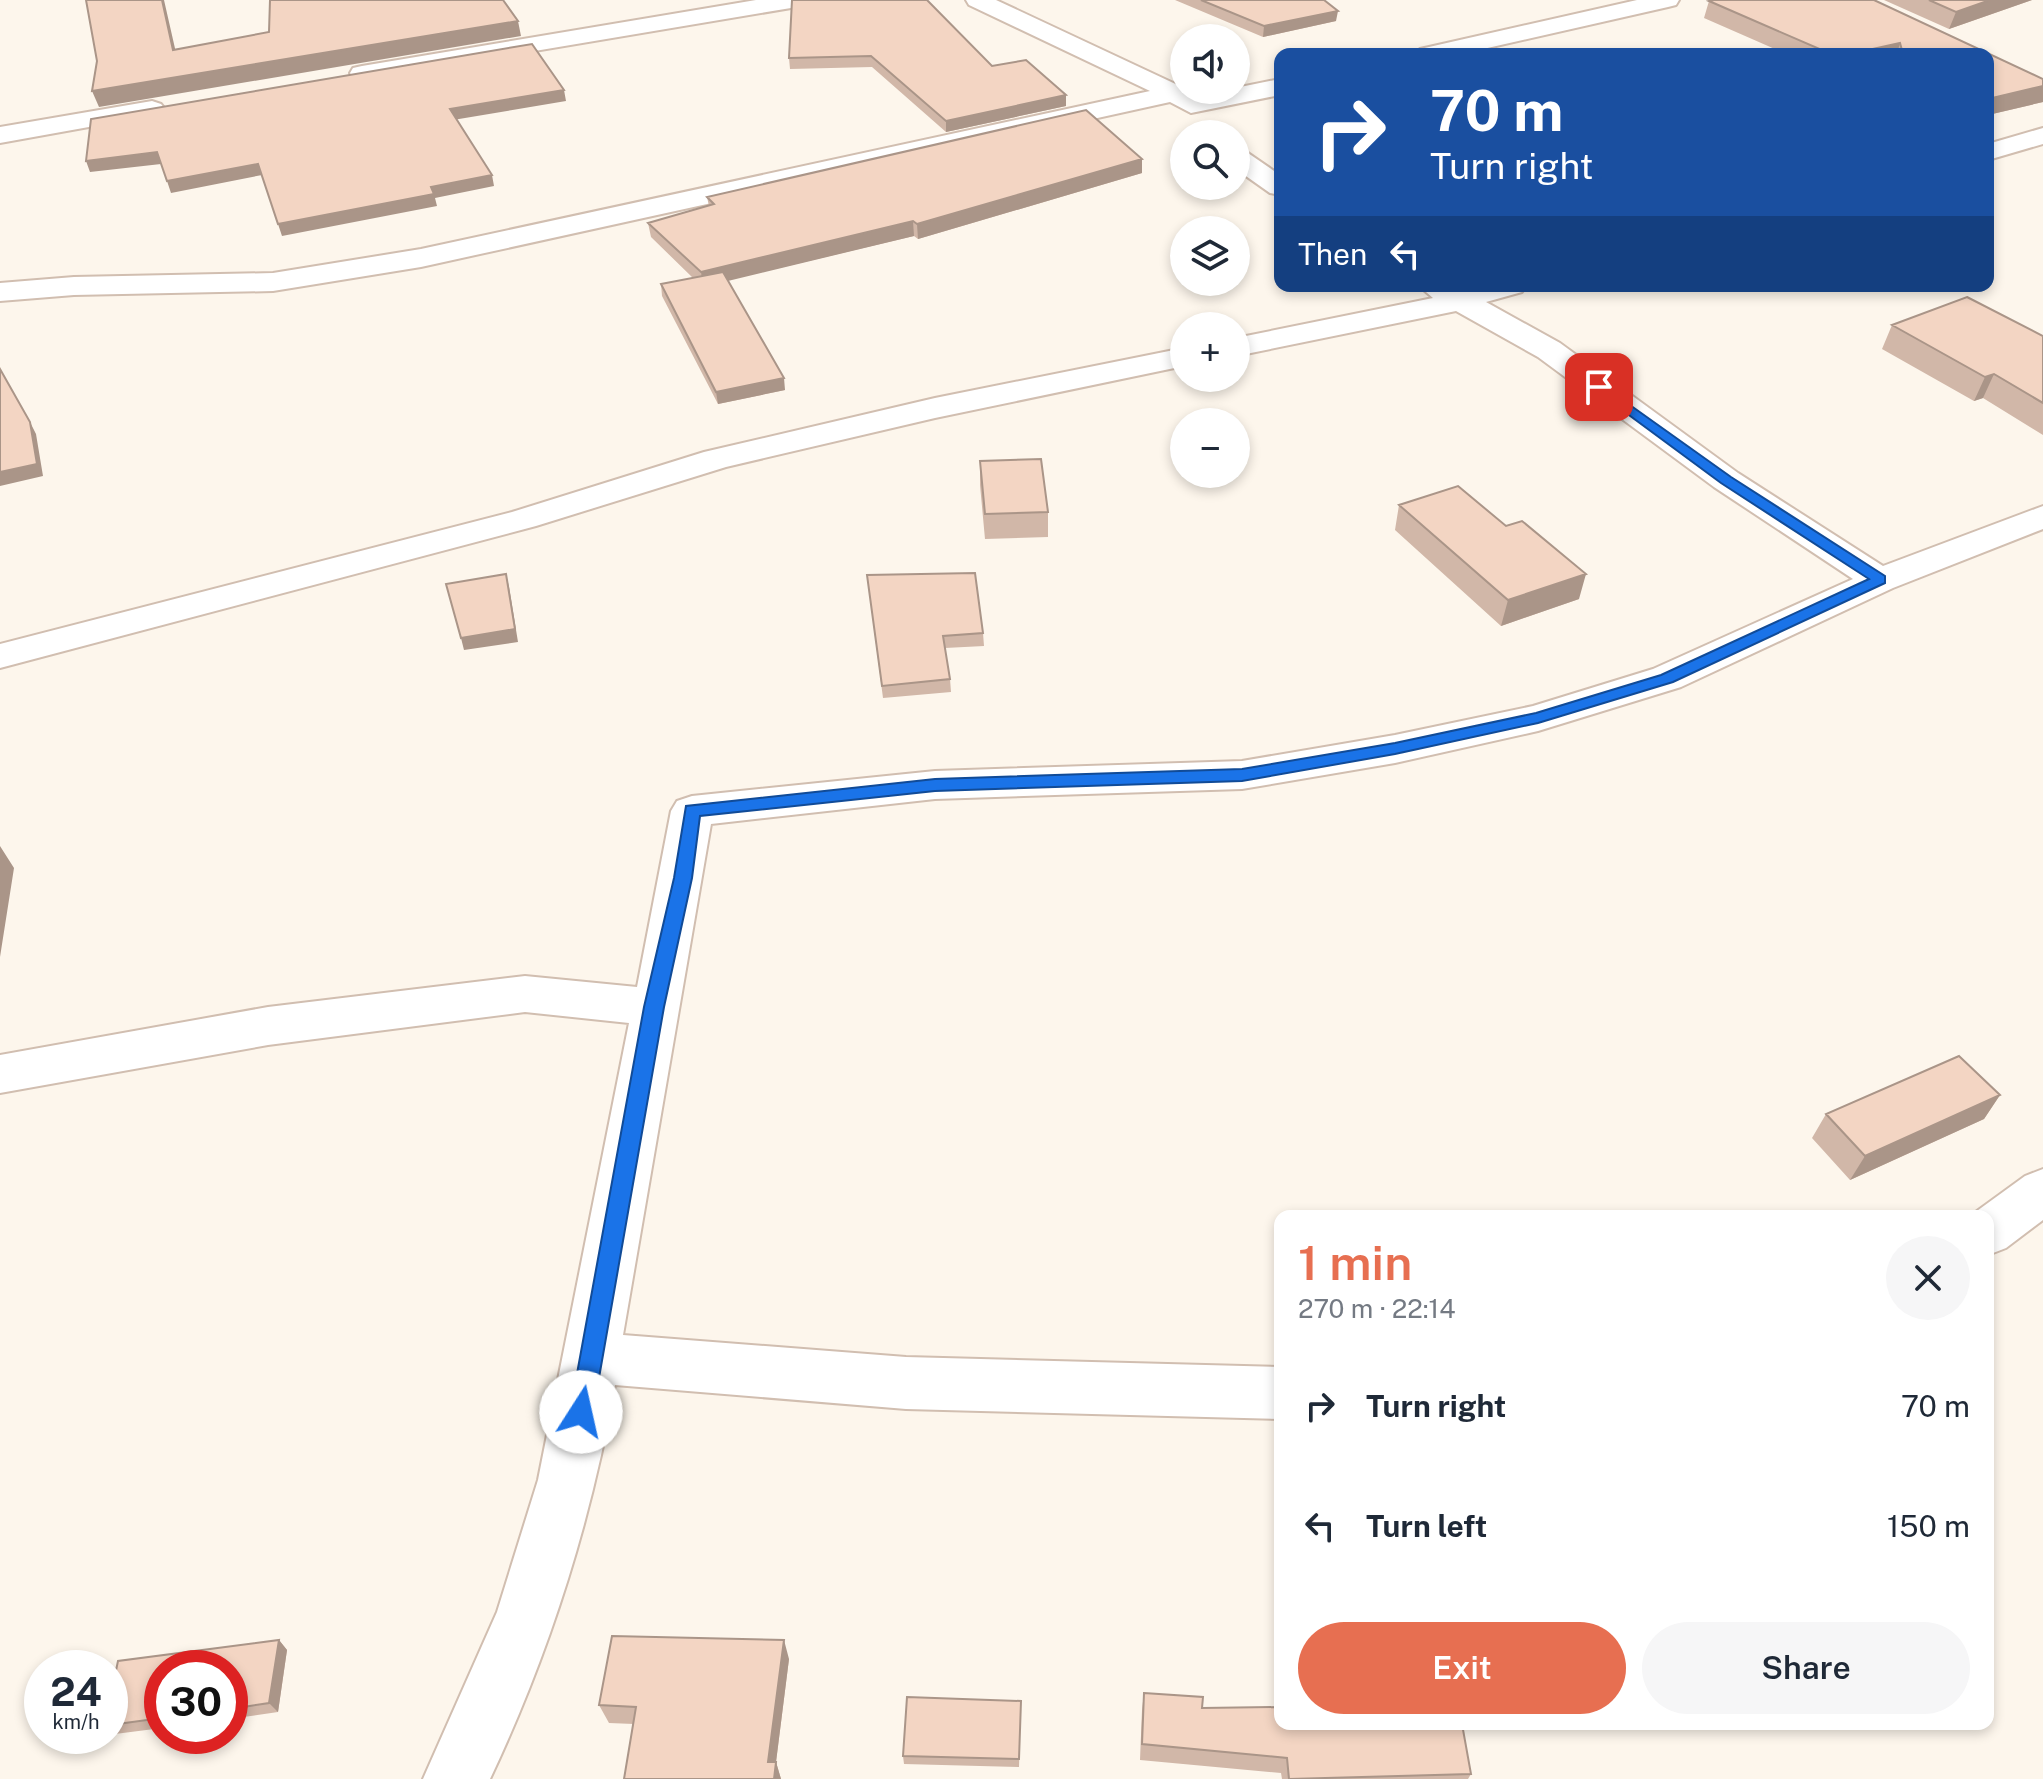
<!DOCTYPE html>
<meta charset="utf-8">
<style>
body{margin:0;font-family:"Public Sans",sans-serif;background:#f6f6f7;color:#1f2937;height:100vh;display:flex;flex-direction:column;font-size:30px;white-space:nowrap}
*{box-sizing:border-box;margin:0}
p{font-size:26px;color:#747a83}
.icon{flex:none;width:44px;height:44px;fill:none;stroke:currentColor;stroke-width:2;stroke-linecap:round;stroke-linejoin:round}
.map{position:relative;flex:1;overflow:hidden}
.panel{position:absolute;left:1274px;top:1210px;width:720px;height:520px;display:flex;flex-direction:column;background:#fff;border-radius:16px;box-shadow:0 4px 12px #0003}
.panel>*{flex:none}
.guide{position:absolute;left:1274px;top:48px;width:720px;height:244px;border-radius:16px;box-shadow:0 4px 12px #0003;background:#1a4fa0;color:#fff;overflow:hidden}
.buttons{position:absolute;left:1170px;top:24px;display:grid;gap:16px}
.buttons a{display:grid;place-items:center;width:80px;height:80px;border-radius:50%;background:#fff;box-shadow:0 4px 12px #0003;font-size:40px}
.speed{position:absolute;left:24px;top:1650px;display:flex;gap:16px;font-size:40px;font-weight:700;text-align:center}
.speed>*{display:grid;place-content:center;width:104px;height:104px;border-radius:50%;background:#fff;box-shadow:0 4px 12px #0003;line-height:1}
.speed small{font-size:20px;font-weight:400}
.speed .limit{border:12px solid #d22;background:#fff;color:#111}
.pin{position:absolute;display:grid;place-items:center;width:68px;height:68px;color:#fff;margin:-34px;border-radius:16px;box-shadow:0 4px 12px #0006}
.me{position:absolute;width:88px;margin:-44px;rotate:10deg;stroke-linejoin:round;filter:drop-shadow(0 0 6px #0008)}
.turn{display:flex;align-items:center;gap:28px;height:168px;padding:0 24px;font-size:36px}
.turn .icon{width:104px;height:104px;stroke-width:2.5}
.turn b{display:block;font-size:56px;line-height:68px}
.then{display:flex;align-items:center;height:76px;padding:0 24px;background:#0003;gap:16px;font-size:30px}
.round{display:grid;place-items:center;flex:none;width:84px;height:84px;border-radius:42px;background:#f6f6f7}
.summary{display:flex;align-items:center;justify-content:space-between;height:136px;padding:0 24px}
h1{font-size:48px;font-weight:600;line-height:60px;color:#e76f51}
.primary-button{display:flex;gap:16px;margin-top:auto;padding:16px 24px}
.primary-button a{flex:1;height:92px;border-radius:48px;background:#e76f51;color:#fff;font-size:32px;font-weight:600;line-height:92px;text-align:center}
.primary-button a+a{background:#f6f6f7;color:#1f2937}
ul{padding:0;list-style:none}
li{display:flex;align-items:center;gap:24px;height:120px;padding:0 24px}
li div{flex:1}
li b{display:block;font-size:30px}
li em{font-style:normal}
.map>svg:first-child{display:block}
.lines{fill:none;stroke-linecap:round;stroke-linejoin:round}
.minor-casing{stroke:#d1beb0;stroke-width:4}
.minor{fill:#fff;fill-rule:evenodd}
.wall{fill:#d1b7a8}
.shaded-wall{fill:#aa9588}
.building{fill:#f3d5c3;stroke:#aa9588;stroke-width:2}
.route{fill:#1a73e8;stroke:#114b97;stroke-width:2}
</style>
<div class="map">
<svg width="2043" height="1779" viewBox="0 0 2043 1779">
<rect width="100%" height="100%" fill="#fdf6ec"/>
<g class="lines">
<defs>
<path id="minor" d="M756,0H808L805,5L797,7L362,80L353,78L350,73L353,68L362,66Z
M966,0H996L1184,88L1196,96L1280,79V95L1191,113L1170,102L421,267L273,291L74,295L0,301V283L74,277L273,273L421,249L1150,91L969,5Z
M1637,0H1679L1676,5L1668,7L1461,54H1417L1420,49L1429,47Z
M152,101L161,104L165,109L161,114L0,143V127Z
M2043,128V144L1988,160V144Z
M1236,149L1245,151L1280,175V195L1270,193L1236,169Z
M1419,286H1456L1463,290L1477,286H1526L1522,292L1486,302L1560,343L1738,473L1883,566L2043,506V529L1893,588L1681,687L1538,731L1395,763L1242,789L935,799L711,824L623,1335L906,1357L1280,1367V1419L906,1409L615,1385C591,1522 549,1654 490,1779H423L497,1612L538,1480L629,1023L525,1012L268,1045L0,1093V1055L268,1007L525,976L637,987L671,811L677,801L692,796L935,771L1242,761L1395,735L1533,706L1653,669L1853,579L1714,487L1538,357L1456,311L1236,356V338L1433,298Z
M1184,348V366L935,418L726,467L536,526L0,668V644L512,512L704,452L935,398Z
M2043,1169V1220L2006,1248L1988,1255V1216H1970L2025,1176Z"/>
</defs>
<use href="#minor" class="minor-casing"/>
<use href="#minor" class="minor"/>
</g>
<path class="wall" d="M792,0L992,66L1066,95V106L946,132L872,67L790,69L789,58Z
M1175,0H1324L1336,21L1263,37Z
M1714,0H1874L2043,79V102L1988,115V54H1786L1704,18L1709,1Z
M1884,0H2032L1949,29Z
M1142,159V173L918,239L914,236L728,280L785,390L718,404L662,296L661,284L693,278L651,237L648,223L709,206L707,197Z
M1892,325L2043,336V435L1983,398L1974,401L1882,349Z
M980,461L1048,512V537L985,539L980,485Z
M1399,505L1579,599L1501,626L1395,530Z
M867,575L983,633L984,646L945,648L950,679L951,692L883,698Z
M2000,1095L1984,1119L1850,1180L1812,1138L1826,1114Z
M279,1640L287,1650L278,1712L230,1719V1668H162V1728L115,1734L110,1730V1699L118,1661Z
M789,1659L776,1762L781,1779H624L634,1724L609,1723L599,1705Z
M1144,1693L1202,1708L1471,1774L1468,1779H1282L1281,1773L1140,1760L1142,1710Z
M1021,1701L1019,1767L904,1764L903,1756Z"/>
<path class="shaded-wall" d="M162,0H164L179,66L173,50Z
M1990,0H2032L1949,29L1956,12Z
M1338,11L1336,21L1263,37L1264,26Z
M518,21L521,36L99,107L92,91Z
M1900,43L1897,54H1850Z
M2043,86V102L1988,115V99Z
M564,90L566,101L453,120L450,109Z
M1066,95V106L946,132V121Z
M157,152L161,164L90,172L86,161Z
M1142,159V173L918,239L917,224Z
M258,164L262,175L171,193L167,181Z
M492,175L494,186L435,198L437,206L282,236L278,224L431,187Z
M913,221L914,236L703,287L701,272Z
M1994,374L1983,398L1974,401L1985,377Z
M784,378L785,390L718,404L716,392Z
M30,422L36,434L43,476L0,486V472Z
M506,574L509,587L518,642L464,650L461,638Z
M1586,574L1579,599L1501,626L1508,600Z
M0,846L14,868L0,957Z
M2000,1095L1984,1119L1850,1180L1865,1156Z
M279,1640L287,1650L278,1712L269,1703Z
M784,1640L789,1659L776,1762L781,1779H774L768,1762Z"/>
<path class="building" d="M86,0H162L173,50L269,32L270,0H503L518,21L92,91L97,61Z
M792,0H927L992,66L1026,60L1066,95L946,121L871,56L789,58Z
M1201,0H1324L1338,11L1264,26Z
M1714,0H1874L2043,79V86L1988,99V54H1903L1900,43L1850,54H1831L1709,1Z
M1929,0H1990L1956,12Z
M532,44L564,90L450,109L492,175L431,187L434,194L278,224L258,164L167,181L157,152L86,161L91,119Z
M1086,110L1142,159L917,224L913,221L701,272L648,223L714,204L707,197Z
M723,272L784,378L716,392L661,284Z
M1967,297L2043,336V403L1994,374L1985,377L1892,325Z
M0,369L30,422L37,464L0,472Z
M1041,459L1048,512L985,514L980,461Z
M1458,486L1506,526L1522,521L1586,574L1508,600L1399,505Z
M975,573L983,633L943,636L950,679L882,686L867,575Z
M506,574L515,629L461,638L446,584Z
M1959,1056L2000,1095L1865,1156L1826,1114Z
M612,1636L784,1640L768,1762H776L774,1779H624L636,1707L599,1705Z
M279,1640L269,1703L230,1709V1668H162V1718L110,1725V1699L118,1661Z
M1144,1693L1203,1697L1202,1708L1280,1707V1724H1462L1471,1774L1289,1779L1287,1758L1142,1744Z
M907,1697L1021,1701L1019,1759L903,1756Z"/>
<path class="route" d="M1599,383L1731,477L1885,576V583L1673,682L1538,723L1395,754L1242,781L935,791L700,816L692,878L664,1007L593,1412L590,1420L581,1423L573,1420L570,1412L644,1007L674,878L686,806L935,779L1242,769L1395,743L1536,713L1661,675L1869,579L1721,483L1595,390V384Z"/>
</svg>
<div class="buttons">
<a><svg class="icon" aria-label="sound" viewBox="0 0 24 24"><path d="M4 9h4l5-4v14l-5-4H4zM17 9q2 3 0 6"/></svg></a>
<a><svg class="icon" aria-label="search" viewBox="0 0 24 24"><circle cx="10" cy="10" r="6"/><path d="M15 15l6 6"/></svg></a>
<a><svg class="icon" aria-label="layers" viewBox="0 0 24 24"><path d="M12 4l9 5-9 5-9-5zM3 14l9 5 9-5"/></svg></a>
<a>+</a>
<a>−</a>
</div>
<div class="speed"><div>24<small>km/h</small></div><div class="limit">30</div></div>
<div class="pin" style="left:1599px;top:387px;background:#d93025"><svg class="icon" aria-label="arrive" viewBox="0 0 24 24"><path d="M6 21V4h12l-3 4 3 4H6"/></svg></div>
<svg class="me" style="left:581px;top:1412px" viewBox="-20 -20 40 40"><circle r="19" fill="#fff"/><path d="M0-13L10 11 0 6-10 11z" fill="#1a73e8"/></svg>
<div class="guide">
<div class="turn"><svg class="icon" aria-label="right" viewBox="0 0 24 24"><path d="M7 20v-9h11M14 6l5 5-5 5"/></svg><div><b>70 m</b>Turn right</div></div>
<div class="then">Then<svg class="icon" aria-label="left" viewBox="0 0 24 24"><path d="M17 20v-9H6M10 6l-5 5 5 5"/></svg></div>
</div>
<section class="panel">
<div class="summary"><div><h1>1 min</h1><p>270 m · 22:14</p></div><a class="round"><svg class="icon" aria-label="close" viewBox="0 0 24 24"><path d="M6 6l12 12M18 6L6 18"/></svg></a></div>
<ul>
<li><svg class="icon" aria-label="right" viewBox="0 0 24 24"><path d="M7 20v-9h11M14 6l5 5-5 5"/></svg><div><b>Turn right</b></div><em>70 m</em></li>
<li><svg class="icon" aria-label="left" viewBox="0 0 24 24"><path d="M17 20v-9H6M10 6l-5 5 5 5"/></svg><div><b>Turn left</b></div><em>150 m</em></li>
</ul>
<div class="primary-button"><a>Exit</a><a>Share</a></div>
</section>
</div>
